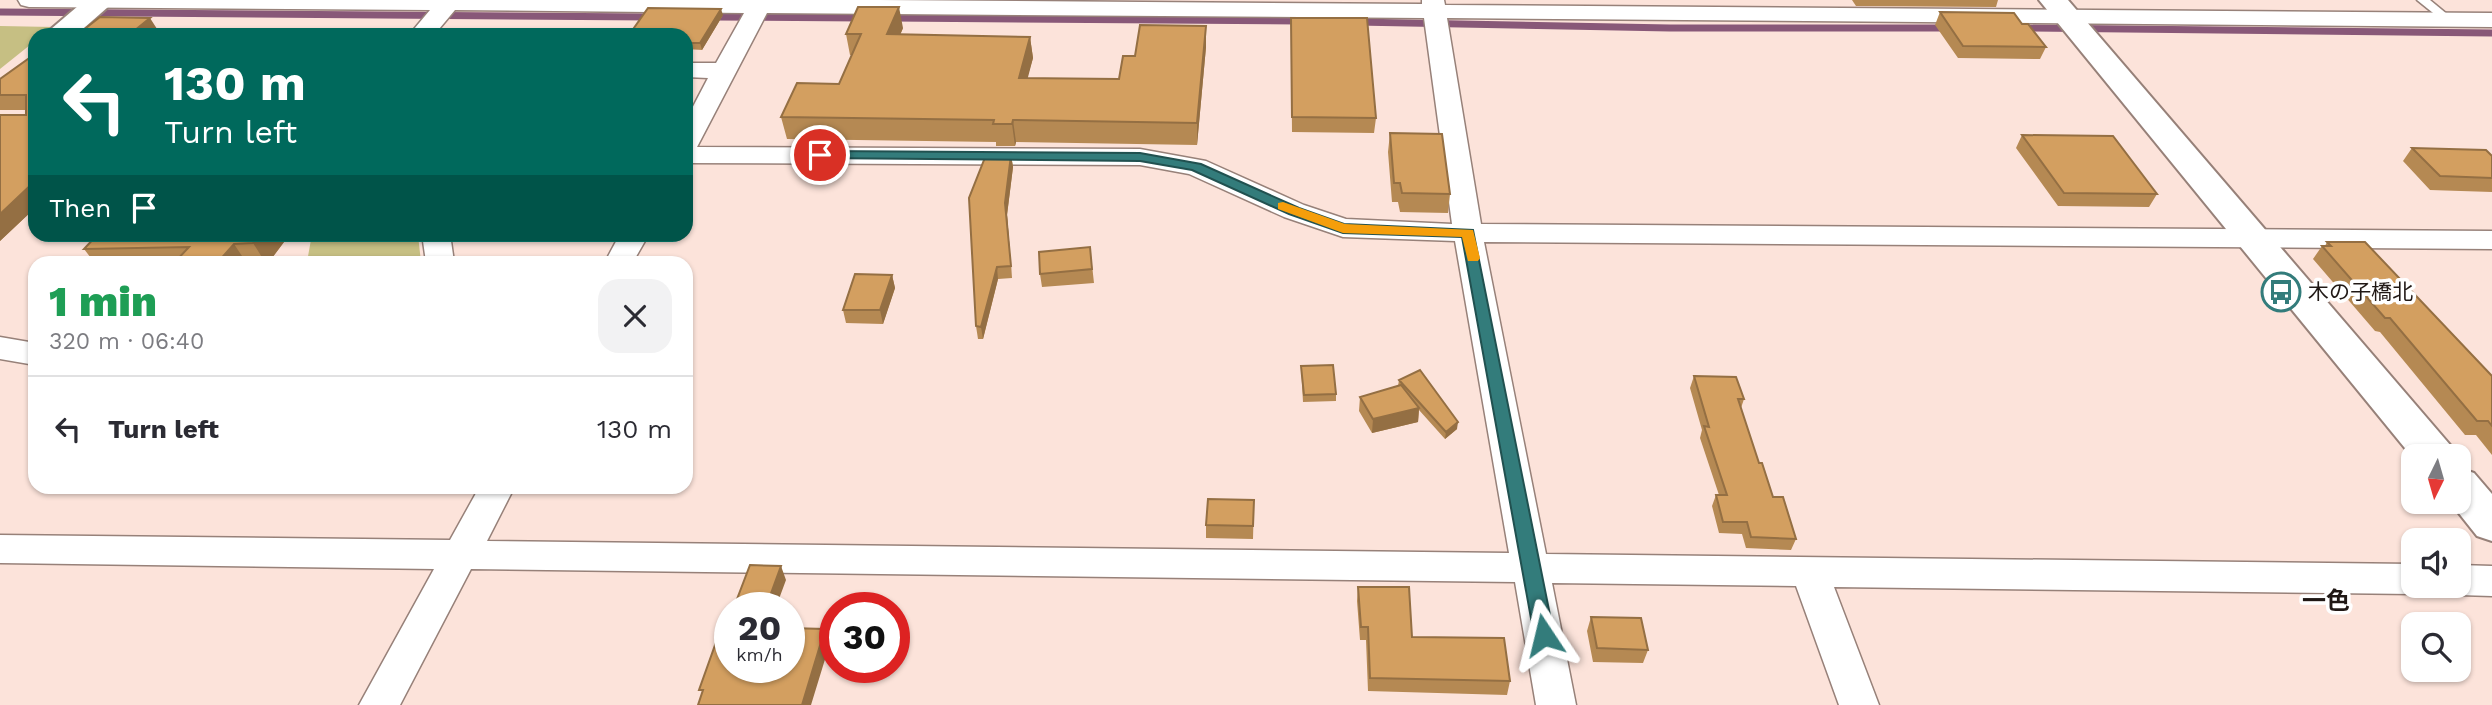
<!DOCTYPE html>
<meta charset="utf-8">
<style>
body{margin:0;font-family:"Work Sans","Noto Sans JP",sans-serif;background:#f2f2f3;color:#2b2b33;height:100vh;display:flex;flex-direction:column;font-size:26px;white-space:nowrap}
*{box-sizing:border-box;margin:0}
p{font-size:23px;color:#7c7c81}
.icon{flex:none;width:38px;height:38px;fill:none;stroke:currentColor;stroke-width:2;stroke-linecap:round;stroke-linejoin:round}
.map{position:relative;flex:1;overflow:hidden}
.side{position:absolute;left:28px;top:256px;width:665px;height:238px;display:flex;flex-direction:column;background:#fff;border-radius:21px;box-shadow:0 2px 5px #0004}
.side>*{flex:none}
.hud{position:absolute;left:28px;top:28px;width:665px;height:214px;border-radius:21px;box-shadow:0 2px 5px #0004;background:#00695c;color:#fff;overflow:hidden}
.needle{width:46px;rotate:185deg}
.buttons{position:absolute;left:2401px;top:444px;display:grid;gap:14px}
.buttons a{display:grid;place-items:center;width:70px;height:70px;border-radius:14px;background:#fff;box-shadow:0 2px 5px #0004;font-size:35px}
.speed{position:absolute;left:714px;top:592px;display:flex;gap:14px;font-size:35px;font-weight:700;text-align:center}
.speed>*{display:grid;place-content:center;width:91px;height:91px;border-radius:50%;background:#fff;box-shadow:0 2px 5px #0004;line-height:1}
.speed small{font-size:18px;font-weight:400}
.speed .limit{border:10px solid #d22;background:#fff;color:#111}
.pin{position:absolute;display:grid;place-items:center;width:60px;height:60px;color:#fff;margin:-30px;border:4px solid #fff;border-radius:50%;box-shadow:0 2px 7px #0007}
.me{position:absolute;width:77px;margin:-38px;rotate:350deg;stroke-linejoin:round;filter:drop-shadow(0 0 5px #0008)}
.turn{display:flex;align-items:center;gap:24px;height:147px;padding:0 21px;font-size:32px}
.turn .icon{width:91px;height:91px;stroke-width:2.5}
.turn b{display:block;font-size:49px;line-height:60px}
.then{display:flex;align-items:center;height:66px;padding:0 21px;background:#0003;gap:14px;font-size:26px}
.round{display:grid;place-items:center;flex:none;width:74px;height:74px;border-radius:21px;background:#f2f2f3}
.headline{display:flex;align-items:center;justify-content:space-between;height:119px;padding:0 21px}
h1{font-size:42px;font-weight:800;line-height:52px;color:#1e9e55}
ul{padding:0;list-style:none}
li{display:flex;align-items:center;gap:21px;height:105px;padding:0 21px;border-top:2px solid #e1e1e2}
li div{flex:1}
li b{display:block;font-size:26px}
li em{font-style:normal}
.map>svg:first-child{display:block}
.green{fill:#c6bf83}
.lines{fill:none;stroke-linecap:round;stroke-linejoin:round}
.stream{stroke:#885878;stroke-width:7}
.lane-casing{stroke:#978179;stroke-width:3}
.street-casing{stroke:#978179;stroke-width:3}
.secondary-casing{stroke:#978179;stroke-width:4}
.primary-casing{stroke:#978179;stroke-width:4}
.lane{fill:#fff;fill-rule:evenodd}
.street{fill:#fff;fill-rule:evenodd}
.secondary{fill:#fff;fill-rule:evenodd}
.primary{fill:#fff;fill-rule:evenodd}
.wall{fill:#b58953}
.shaded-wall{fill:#946f43}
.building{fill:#d39f60;stroke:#946f43;stroke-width:2}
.route{fill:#337c7b;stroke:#215150;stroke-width:2}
.slow{fill:#f59e0b}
.labels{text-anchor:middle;stroke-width:7;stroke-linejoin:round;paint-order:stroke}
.poi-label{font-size:21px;fill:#201815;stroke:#fff;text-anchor:start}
.quarter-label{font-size:24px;font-weight:bold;fill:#201815;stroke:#fff}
</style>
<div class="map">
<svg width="2492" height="705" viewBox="0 0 2492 705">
<rect width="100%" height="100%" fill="#fce3da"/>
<path class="green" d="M0,26L53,27L43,35H35V41L0,69Z
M312,234L418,235L421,262H307Z"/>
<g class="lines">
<path class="stream" d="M0,12L653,17
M712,17L863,18
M891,18L1300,21
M1356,22L1670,28H1948
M2021,28L2492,33"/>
<defs>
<path id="lane" d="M2417,0H2430L2453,19L2447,22L2443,21Z"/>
<path id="street" d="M18,0H880L1422,4V0H1444L1445,5L2492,13V27L1447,18L1481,224L2492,231V249L1484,242L1546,554L2413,564V586H2428L2426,590L2413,594L1834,587L1879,705H1839L1796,586L1552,583L1576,705H1536L1515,582L471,569L400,705H359L434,569L0,563V535L450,540L480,486H515L487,541L1509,553L1455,241L1343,237L1284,217L1189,174L1140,165L686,163V120L708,78L686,77V63H716L744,13L455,10L434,35H409L430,10L29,7L21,5ZM767,13L1424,18L1452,224L1346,219L1304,205L1206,161L1140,149L697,147Z
M422,234H450L454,262H426Z
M620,234H649L633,262H605Z
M0,337L35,343V365L0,359Z
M2459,565L2492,566V596L2459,595L2446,591L2444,586H2459Z"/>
<path id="secondary" d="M2039,0H2068L2451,446L2457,457L2413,458Z
M2459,468L2474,473L2492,494V541L2477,536L2450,502H2459Z"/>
<path id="primary" d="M85,0H116L76,35H44Z"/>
</defs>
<use href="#lane" class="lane-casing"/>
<use href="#street" class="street-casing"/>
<use href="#secondary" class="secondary-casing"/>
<use href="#primary" class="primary-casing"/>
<use href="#lane" class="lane"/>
<use href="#street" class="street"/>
<use href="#secondary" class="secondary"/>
<use href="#primary" class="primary"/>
</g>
<path class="wall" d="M1852,0H1998L1996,7L1856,6Z
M1940,12L2022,24L2046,47L2040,59L1958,58L1935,25Z
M723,15L702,50L686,49V35Z
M1291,18L1376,118L1374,133L1292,132Z
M1206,26V47L1197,145L1016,142L1015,146H996V142L787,139L781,117L839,84L852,55H850L846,34L903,28L900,35L1030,37L1033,58L1027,78L1119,79L1135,56Z
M35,54V208L0,241L26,110H0V79Z
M1390,133L1450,194L1448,213L1400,212L1398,202H1392L1388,152Z
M2022,135L2157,194L2149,207L2058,206L2016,148Z
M2412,148L2492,156V192L2430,190L2403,161Z
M1011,155L1013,167L1007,215L1012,278L998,279L983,339H978L976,326Z
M51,234H290L269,262H94L84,249L92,241L57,242Z
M2327,242L2492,376V455L2476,435H2465L2380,332L2375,331L2313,259L2322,246H2325Z
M1090,247L1094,283L1042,287L1040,274Z
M892,275L895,288L883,324L846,323L843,310Z
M1301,366L1336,394V401L1303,402Z
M1694,376L1744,399L1741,408L1759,463L1773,497L1796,539L1791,550L1746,548L1742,534L1719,533L1712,506L1716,495H1719L1700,438L1702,430L1690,388Z
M1399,380L1457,429L1445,439L1419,410L1418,422L1372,433L1359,411L1360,397L1398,386Z
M1254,500L1253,539L1206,538V525Z
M1358,587L1412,637L1510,681L1507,695L1368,691L1366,640H1360L1357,601Z
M1591,617L1648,650L1643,663L1593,662L1587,631Z"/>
<path class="shaded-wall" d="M899,7L903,28L891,56L887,34Z
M721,9L723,15L702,50L700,43Z
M150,18L159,32L155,35H129Z
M1206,26V47L1197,145V123Z
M1030,37L1033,58L1022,100L1019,78Z
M1013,120L1016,142L1015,146L1012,124Z
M1011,155L1013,167L1007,215L1012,278L1005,203Z
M35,181V208L0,241V214Z
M259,234H290L269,262H265L253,243Z
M234,244L246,262H218Z
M997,267L998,279L983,339L981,327Z
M892,275L895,288L883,324L880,310Z
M1419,408L1418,422L1372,433L1373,419Z
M1458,422L1457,429L1445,439L1446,432Z
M781,566L786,580L776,607H766Z
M825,629L830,643L811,705H802Z"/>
<path class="building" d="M858,7H899L887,34L1030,37L1019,78L1119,79L1123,56H1135L1140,25L1206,26L1197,123L1013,120L1012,124H993L994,120L781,117L797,83L839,84L861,34H846Z
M648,8L721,9L700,43H686V35H629Z
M1940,12L2014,13L2022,24H2028L2046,47L1963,46Z
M100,17L150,18L129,35H136H77Z
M1291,18H1367L1376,118L1292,117Z
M35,54V181L0,214V115H26V95H0V79Z
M1390,133L1442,134L1450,194L1402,193L1400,183H1394Z
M2022,135L2113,136L2157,194L2064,193Z
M2412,148L2486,150L2492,156V178L2440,176Z
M986,155H1011L1005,203L1011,266L997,267L981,327L976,326L969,198Z
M98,234H259L253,243L234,244L218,262H175L189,247L84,249Z
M2327,242H2365L2492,376V426L2488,421H2477L2390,318H2385L2322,246H2331Z
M1090,247L1092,269L1040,274L1039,252Z
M855,274L892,275L880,310H843Z
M1333,365L1336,394L1304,395L1301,366Z
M1420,370L1458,422L1446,432L1399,380Z
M1694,376L1736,377L1744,399H1738L1759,463H1762L1773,497H1783L1796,539L1751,537L1747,522H1723L1716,495H1727L1704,426L1709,427Z
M1401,385L1419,408L1373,419L1360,397Z
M1208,499L1254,500L1253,526L1206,525Z
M750,565L781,566L766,607H734Z
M1358,587H1409L1412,637L1504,638L1510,681L1370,678L1368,627H1361Z
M1591,617L1641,618L1648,650L1597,648Z
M730,620V667H789V628L825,629L802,705H698L703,690H699L719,634L724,635Z"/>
<path class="route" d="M820,151L1140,153L1201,164L1299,208L1344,224L1473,230L1554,635L1551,640L1544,643L1537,640L1534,635L1462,237L1343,233L1289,214L1192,170L1140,161L815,158L813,155Z"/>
<path class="slow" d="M1283,202L1345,224L1473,230L1480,258L1478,261H1468L1462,237L1343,233L1278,209V203Z"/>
<defs>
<symbol id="bus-ring" viewBox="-11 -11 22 22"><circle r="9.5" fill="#fff" stroke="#337c7b" stroke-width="1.5"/><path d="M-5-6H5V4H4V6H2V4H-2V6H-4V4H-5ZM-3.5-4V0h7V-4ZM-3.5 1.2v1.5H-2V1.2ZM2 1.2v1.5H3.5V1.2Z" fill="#337c7b"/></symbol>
</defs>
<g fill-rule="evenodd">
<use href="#bus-ring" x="2259" y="270" width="44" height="44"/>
</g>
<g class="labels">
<g class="poi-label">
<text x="2308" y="299">木の子橋北</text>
</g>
<g class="quarter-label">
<text x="2326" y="609">一色</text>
</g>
</g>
</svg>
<div class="buttons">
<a><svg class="needle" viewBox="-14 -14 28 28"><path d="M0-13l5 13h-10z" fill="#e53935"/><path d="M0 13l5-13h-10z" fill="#7c7c81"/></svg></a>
<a><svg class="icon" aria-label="sound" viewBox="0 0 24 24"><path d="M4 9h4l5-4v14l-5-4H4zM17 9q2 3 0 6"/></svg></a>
<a><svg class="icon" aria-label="search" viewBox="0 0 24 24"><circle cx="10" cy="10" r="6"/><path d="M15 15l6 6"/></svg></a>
</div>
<div class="speed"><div>20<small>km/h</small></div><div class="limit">30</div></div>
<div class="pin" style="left:820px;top:155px;background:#d93025"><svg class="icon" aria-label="arrive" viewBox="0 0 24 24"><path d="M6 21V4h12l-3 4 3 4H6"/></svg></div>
<svg class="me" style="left:1544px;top:635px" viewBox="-20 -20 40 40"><path d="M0-17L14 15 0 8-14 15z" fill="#337c7b" stroke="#fff" stroke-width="4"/></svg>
<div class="hud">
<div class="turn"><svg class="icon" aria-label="left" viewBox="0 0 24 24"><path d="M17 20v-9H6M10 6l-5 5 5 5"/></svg><div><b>130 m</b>Turn left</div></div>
<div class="then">Then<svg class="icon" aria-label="arrive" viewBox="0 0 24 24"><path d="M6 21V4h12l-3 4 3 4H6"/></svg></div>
</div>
<section class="side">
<div class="headline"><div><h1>1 min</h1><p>320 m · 06:40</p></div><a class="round"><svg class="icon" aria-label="close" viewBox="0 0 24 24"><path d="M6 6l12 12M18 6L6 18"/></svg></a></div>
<ul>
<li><svg class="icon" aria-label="left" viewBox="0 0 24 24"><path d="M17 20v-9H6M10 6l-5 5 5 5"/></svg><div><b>Turn left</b></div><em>130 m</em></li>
</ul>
</section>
</div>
